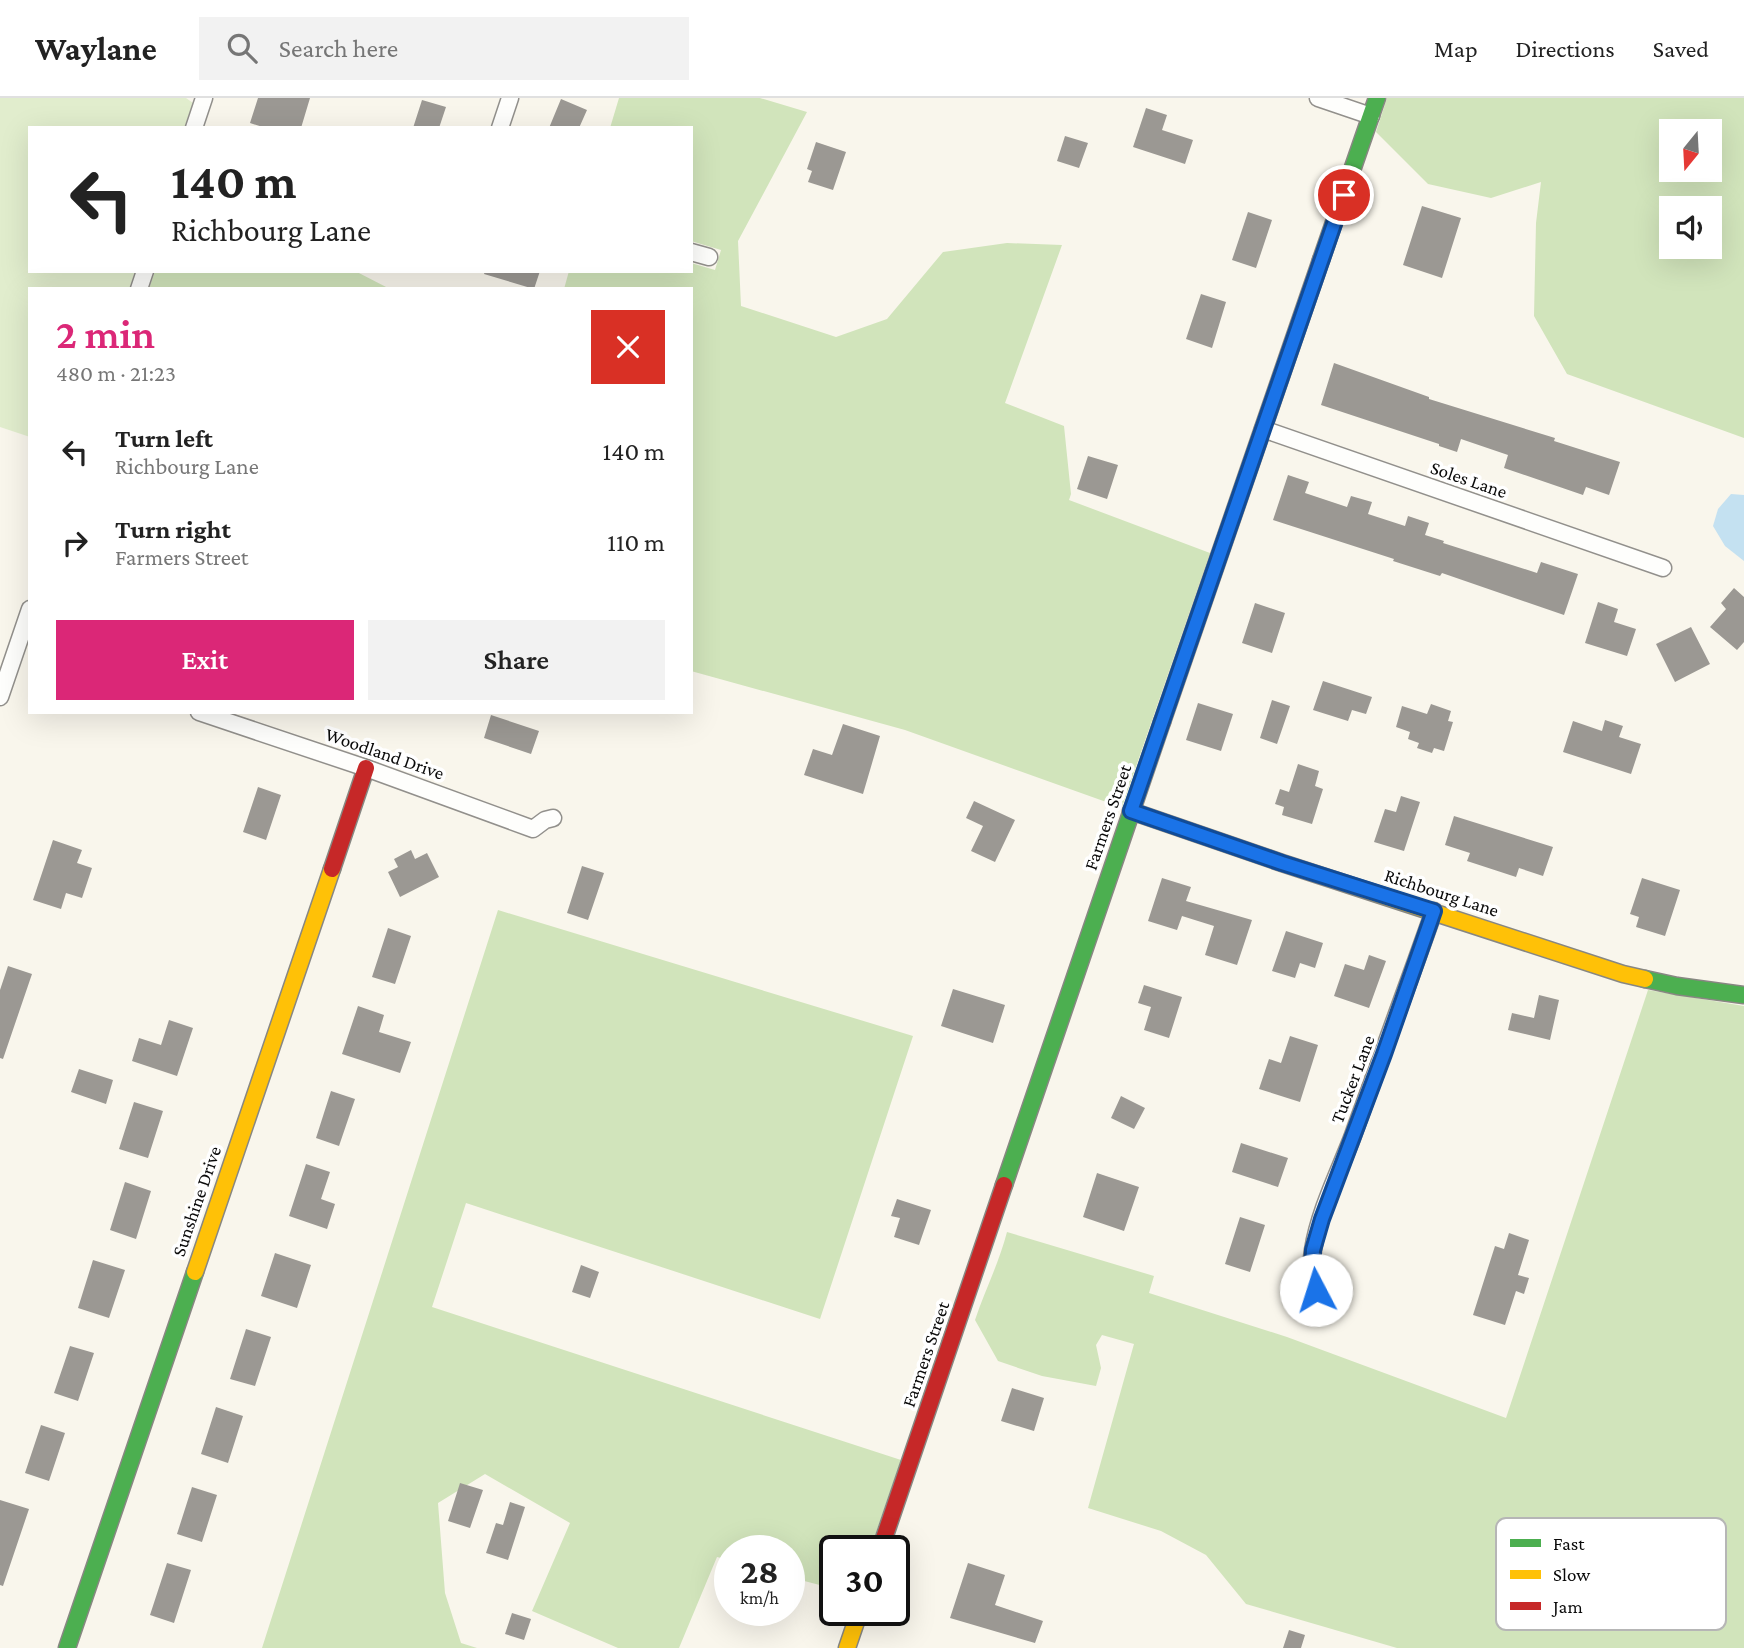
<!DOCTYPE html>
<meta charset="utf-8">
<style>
body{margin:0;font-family:"Crimson Pro",serif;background:#f2f2f2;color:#222;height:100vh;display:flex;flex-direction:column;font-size:26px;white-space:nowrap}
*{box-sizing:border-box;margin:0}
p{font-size:23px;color:#767676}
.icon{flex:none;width:38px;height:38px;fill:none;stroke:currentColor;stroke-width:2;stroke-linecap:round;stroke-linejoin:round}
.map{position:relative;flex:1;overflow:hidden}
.sheet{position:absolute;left:28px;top:189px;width:665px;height:427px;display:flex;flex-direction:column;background:#fff;border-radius:0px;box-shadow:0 7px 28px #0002}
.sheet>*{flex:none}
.top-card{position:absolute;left:28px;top:28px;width:665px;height:147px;border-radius:0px;box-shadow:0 7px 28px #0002;background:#fff;color:#222;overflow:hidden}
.needle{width:46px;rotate:198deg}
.tools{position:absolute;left:1659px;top:21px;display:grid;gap:14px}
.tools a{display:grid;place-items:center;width:63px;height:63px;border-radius:0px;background:#fff;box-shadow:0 7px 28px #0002;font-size:35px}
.speed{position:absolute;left:714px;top:1437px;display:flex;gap:14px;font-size:35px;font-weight:700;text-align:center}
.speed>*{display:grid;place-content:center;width:91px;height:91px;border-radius:50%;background:#fff;box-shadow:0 7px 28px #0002;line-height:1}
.speed small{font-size:18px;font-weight:400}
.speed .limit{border:4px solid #111;border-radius:10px;background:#fff;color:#111}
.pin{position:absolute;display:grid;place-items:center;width:60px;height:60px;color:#fff;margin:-30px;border:4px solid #fff;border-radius:50%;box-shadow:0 2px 7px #0007}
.me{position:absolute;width:77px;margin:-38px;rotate:355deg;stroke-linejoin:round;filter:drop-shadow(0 0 5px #0008)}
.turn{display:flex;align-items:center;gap:24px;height:147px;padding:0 28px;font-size:32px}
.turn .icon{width:91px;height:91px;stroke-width:2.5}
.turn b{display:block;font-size:49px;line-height:60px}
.round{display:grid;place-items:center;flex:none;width:74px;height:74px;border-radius:0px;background:#f2f2f2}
.headline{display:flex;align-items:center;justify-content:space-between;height:119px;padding:0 28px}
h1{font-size:42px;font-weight:600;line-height:52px;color:#db2777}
.button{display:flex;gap:14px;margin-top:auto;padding:14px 28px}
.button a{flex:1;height:80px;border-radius:0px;background:#db2777;color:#fff;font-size:28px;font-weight:600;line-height:80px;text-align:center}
.button a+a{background:#f2f2f2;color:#222}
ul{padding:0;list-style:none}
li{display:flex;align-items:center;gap:21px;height:91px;padding:0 28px}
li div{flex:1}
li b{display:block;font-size:26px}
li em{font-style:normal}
header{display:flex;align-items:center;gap:42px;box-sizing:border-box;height:98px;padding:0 35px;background:#fff;border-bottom:2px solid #e0e0e0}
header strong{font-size:33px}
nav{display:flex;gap:38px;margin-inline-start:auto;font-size:24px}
.search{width:490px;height:63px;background:#f2f2f2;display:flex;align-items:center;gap:18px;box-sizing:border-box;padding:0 24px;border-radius:0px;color:#767676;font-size:26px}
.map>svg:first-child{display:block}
.green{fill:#e1edcd}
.forest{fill:#d1e4bb;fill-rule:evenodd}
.water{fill:#c4e1f1}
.building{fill:#9b9893}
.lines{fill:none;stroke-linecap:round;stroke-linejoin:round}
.street-casing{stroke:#92908c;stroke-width:19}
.fast-casing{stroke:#888782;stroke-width:19}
.slow-casing{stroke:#888782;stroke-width:19}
.jam-casing{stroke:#888782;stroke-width:19}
.street{stroke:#fefefc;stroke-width:16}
.fast{stroke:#4caf50;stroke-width:16}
.slow{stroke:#ffc107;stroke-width:16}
.jam{stroke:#c62828;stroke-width:16}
.route-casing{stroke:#114b97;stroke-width:18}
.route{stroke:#1a73e8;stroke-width:12}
.labels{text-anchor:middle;stroke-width:7;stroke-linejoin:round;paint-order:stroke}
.street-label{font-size:19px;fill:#0a0a0a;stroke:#fff}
.key{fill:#fff;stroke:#b6b6b6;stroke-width:2}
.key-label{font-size:19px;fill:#0a0a0a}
</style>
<header>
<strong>Waylane</strong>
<div class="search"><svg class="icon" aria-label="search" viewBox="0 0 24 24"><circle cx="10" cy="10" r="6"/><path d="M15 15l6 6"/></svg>Search here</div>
<nav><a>Map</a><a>Directions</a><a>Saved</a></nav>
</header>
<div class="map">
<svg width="1744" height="1550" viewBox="0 0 1744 1550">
<rect width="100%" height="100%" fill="#f9f6ec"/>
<path class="green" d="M0,0H186L193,5L184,30H30V173H135L129,191H30V339L0,329Z"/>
<path class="forest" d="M619,0H760L807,14L738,143L741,208L836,239L887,221L943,154L1007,145L1062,147L1005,305L1064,328L1071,396L1069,402L1210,455L1122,709L1111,703L1109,705L905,632L691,573V191H564L569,173H691V165L715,172L721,152L691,143V30H610Z
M1387,0H1744V340L1567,276L1534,218L1536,125L1541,84L1491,100L1428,86L1376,34ZM1671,33H1710V72H1671ZM1671,110H1710V149H1671Z
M155,173H355L390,191H149Z
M498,812L913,938L820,1221L466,1105L432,1209L901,1362L870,1452H835V1491L789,1479V1452H730V1462L717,1459L679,1550H618L532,1513L570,1425L485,1376L438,1405L445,1495L461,1545L477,1550H262Z
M1648,892L1744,908V1550H1397L1246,1506L1206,1457L1161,1433L1088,1410L1134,1246L1102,1237L1096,1247L1101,1270L1096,1288L1042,1278L998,1263L975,1222C985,1192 999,1165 1007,1134L1154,1178L1149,1195L1287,1239L1506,1320Z"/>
<path class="water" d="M1731,396L1744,397V463L1725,448L1713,428L1718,411Z"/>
<path class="building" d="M258,0H310L301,30H266L250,25Z
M561,1L587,12L579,30H549Z
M422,2L446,9L439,30H413Z
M1146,10L1167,17L1162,32L1193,42L1185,66L1133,49Z
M1065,38L1088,45L1079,70L1057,63Z
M816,44L846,54L833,92L808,84L812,73L807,71Z
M1422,108L1461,120L1442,180L1403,167Z
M1248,114L1272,122L1256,170L1232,162Z
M485,173H540L534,191L484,176Z
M1201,196L1226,204L1212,250L1186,241Z
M1334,265L1429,299V301L1555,340L1554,343L1620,364L1609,397L1586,389L1583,397L1504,370L1508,357L1461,341L1457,354L1439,348V346L1321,307Z
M1088,358L1118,367L1107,401L1077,391Z
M1288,377L1309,384L1305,395L1347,409L1351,398L1372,404L1368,416L1405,428L1408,418L1429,425L1425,437L1444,443L1443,445L1537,475L1541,464L1578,476L1564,517L1442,475L1440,478L1393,463L1394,461L1273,422Z
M1734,490L1744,499V544L1737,552L1710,529L1726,511L1721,505Z
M1598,504L1618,511L1614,524L1636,531L1627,558L1585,545Z
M1255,505L1285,515L1272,555L1242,545Z
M1691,529L1710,566L1675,584L1656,546Z
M1323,583L1372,599L1366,616L1352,612L1348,623L1313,612Z
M1272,602L1290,608L1277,646L1260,640Z
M1198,605L1233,616L1221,653L1186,642Z
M1431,606L1451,613L1448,623L1453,624L1444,653L1434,650L1432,655L1417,650L1419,645L1408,641L1410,634L1396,629L1402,608L1427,616Z
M491,617L539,633L531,656L484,640Z
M1605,622L1623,628L1619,639L1641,646L1631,676L1563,654L1573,623L1602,633Z
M843,626L880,638L863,696L804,677L813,651L832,657Z
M1298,666L1319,673L1315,688L1323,691L1312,726L1282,717L1284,709L1275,706L1280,691L1289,694Z
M258,689L281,697L266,742L243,734Z
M1401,698L1420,704L1404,753L1374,744L1385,711L1396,714Z
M974,703L1015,722L995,764L971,753L983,728L966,720Z
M1454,718L1553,749L1543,778L1519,770L1516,779L1467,763L1470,755L1445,747Z
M53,742L82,752L77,765L92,770L82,800L66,795L61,811L33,802Z
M411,752L415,761L427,755L439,779L400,799L388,774L398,769L394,761Z
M582,768L604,775L588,822L567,815Z
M1162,780L1191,789L1186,803L1252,822L1237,867L1205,857L1214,828L1182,818L1177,832L1148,823Z
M1642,780L1680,792L1665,838L1636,829L1639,819L1630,816Z
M388,830L411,838L395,886L372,879Z
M1286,833L1323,845L1315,870L1300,865L1295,880L1272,873Z
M1369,857L1386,863L1369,910L1334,898L1345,866L1364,872Z
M8,868L32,876L3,961L0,960V892Z
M1144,887L1182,899L1169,940L1144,932L1151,909L1138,905Z
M953,891L1005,907L993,945L941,928Z
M1539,897L1559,902L1550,942L1508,932L1512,915L1534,920Z
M358,908L384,917L379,934L411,944L400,975L342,956Z
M169,922L193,930L177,978L132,963L139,940L161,947Z
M1290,938L1318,947L1300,1004L1259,991L1269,961L1281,965Z
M79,971L113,982L106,1006L71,994Z
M331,993L355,1001L339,1048L316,1040Z
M1121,998L1145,1010L1134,1031L1111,1020Z
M134,1004L163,1013L148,1060L119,1051Z
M1241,1045L1288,1060L1278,1089L1232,1074Z
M306,1066L330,1074L321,1101L335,1106L327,1131L289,1118Z
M1097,1075L1139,1089L1124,1133L1083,1119Z
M125,1084L151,1093L136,1141L110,1132Z
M897,1101L931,1112L919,1147L894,1139L900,1120L891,1118Z
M1240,1119L1265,1127L1250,1174L1225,1166Z
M1509,1135L1529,1142L1518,1177L1529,1180L1524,1196L1516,1193L1505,1227L1473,1217L1495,1148L1504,1151Z
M275,1155L311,1167L297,1210L261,1198Z
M93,1162L125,1172L109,1220L78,1210Z
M581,1167L599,1174L590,1200L572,1194Z
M246,1231L271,1239L255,1288L230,1281Z
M70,1248L94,1255L78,1303L54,1295Z
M1012,1290L1044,1300L1034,1333L1001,1323Z
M216,1309L243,1318L228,1365L201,1356Z
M41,1327L65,1335L49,1383L25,1375Z
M460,1385L483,1392L470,1430L448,1423Z
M192,1389L217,1397L202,1444L177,1436Z
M0,1402L29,1411L3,1488L0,1487Z
M510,1404L525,1409L508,1462L486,1455L496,1425L503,1427Z
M167,1465L191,1472L174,1525L150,1517Z
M968,1465L1005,1477L995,1507L1043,1523L1035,1545L950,1520Z
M512,1515L531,1521L524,1542L505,1536Z
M1289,1532L1305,1537L1301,1550H1283Z"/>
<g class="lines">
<defs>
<path id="street" d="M1318,0L1371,18
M194,30L204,0
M500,30L510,0
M691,154L709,159
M139,191L145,173
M1263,331L1663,470
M0,599L30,511
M199,614L366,670L533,731L545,722L553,720
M1322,1204C1314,1188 1310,1170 1313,1152C1319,1114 1338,1076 1352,1040C1379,965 1407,889 1434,813"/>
<path id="fast" d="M1321,162L1377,0
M1645,881L1677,888L1744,897
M1004,1087L1162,624
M67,1550L195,1174"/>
<path id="slow" d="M1131,713L1282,765L1623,876L1645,881
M195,1174L332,771
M847,1550L860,1512"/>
<path id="jam" d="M1162,624L1321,162
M332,771L366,670
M880,1452L1004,1087"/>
</defs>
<use href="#street" class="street-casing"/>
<use href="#fast" class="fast-casing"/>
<use href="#slow" class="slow-casing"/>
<use href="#jam" class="jam-casing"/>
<use href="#street" class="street"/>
<use href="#fast" class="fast"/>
<use href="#slow" class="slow"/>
<use href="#jam" class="jam"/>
</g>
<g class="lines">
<defs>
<path id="route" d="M1316,1192L1312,1172L1313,1152L1322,1121L1384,956L1434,813L1282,765L1131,713L1344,97"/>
</defs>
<use href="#route" class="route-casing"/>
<use href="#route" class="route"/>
</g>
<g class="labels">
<g class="street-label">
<text transform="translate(1469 381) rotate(19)" y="7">Soles Lane</text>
<text transform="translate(385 655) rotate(19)" y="7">Woodland Drive</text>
<text transform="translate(1107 719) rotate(-71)" y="7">Farmers Street</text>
<text transform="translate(1442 794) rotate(18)" y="7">Richbourg Lane</text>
<text transform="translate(1352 981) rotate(-69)" y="7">Tucker Lane</text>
<text transform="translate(196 1103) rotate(-71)" y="7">Sunshine Drive</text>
<text transform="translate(925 1256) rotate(-71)" y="7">Farmers Street</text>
</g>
</g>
<rect x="1496" y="1420" width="230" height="112" rx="10" class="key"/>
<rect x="1510" y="1441" width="31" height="8" fill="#4caf50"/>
<rect x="1510" y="1472" width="31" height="9" fill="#ffc107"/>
<rect x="1510" y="1504" width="31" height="8" fill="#c62828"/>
<g class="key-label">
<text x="1553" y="1452">Fast</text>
<text x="1553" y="1483">Slow</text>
<text x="1553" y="1515">Jam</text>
</g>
</svg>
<div class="tools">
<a><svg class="needle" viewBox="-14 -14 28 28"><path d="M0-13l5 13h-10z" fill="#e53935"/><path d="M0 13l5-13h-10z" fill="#767676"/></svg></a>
<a><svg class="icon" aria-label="sound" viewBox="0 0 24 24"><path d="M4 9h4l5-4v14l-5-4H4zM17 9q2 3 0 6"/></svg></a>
</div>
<div class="speed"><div>28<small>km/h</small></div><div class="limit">30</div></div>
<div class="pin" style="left:1344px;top:97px;background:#d93025"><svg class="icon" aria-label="arrive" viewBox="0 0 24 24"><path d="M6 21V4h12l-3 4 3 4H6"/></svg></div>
<svg class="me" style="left:1316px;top:1192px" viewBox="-20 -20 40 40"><circle r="19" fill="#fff"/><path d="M0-13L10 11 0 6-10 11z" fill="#1a73e8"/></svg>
<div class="top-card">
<div class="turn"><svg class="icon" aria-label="left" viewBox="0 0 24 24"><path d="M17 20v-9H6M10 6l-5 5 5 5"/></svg><div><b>140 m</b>Richbourg Lane</div></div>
</div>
<section class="sheet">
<div class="headline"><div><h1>2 min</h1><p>480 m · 21:23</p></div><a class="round" style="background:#d93025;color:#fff"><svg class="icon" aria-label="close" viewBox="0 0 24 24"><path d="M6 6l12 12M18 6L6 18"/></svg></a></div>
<ul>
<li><svg class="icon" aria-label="left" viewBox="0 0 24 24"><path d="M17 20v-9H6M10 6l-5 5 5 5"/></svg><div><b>Turn left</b><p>Richbourg Lane</p></div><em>140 m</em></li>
<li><svg class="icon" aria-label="right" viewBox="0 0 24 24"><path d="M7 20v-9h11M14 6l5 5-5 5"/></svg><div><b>Turn right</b><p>Farmers Street</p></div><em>110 m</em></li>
</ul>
<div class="button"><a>Exit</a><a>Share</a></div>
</section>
</div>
